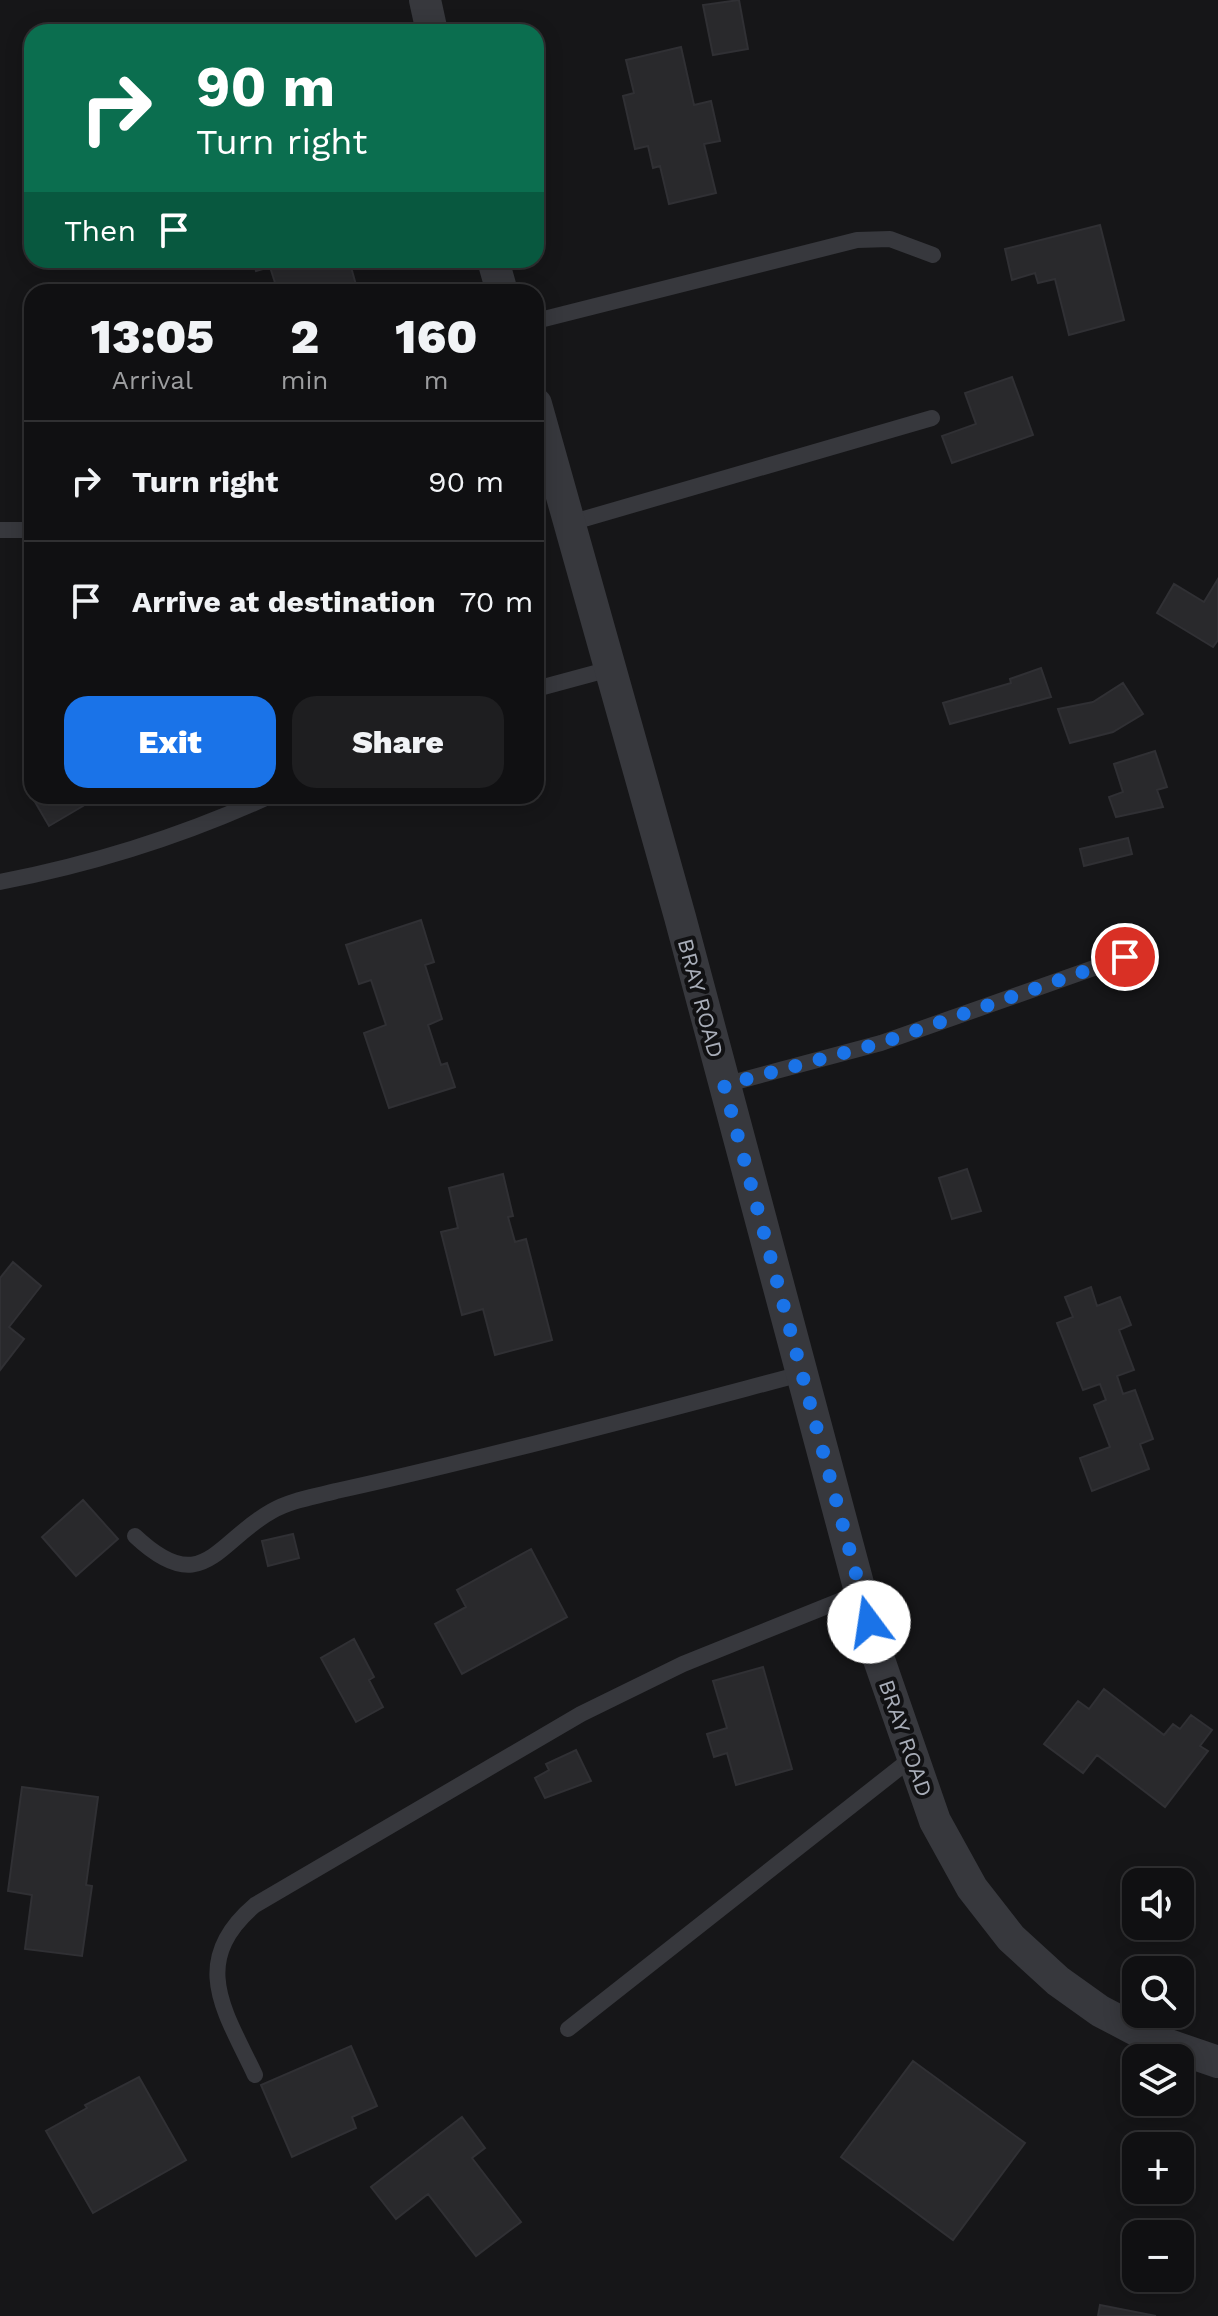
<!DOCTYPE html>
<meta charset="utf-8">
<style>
body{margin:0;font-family:"Work Sans",sans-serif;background:#1e1e20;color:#f1f3f6;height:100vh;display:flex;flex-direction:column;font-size:30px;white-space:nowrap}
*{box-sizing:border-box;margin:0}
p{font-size:26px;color:#9c9d9f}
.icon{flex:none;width:44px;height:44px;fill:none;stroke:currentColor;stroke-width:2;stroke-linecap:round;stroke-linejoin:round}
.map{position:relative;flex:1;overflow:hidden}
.panel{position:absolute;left:24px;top:284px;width:520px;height:520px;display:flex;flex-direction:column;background:#101012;border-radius:24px;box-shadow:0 4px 20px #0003,0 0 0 2px #303032}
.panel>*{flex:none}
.top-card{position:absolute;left:24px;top:24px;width:520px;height:244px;border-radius:24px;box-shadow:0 4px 20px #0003,0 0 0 2px #303032;background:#0b6e4f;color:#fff;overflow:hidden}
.fabs{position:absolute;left:1122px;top:1868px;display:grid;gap:16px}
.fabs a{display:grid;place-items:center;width:72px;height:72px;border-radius:16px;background:#101012;box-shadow:0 4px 20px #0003,0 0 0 2px #303032;font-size:40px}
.pin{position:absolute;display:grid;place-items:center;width:68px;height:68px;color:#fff;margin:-34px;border:4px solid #fff;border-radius:50%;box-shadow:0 2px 8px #0007}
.me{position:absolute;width:88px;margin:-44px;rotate:346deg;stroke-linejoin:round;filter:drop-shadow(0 0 6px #0008)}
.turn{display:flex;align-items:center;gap:28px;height:168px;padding:0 40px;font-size:36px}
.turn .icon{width:104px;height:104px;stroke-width:2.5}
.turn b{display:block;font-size:56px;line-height:68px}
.then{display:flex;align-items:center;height:76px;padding:0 40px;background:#0003;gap:16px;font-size:30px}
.eta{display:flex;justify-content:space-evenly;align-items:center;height:136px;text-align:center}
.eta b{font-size:48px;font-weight:800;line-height:56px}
.primary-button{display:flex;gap:16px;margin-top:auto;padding:16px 40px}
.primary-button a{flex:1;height:92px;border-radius:24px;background:#1a73e8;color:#fff;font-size:32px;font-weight:800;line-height:92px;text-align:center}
.primary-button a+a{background:#1e1e20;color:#f1f3f6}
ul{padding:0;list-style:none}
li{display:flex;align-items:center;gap:24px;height:120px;padding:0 40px;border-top:2px solid #303032}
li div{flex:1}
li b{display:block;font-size:30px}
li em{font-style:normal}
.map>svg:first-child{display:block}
.building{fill:#29292c;stroke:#303034;stroke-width:2}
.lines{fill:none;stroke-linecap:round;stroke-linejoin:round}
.service{stroke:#37383d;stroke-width:16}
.minor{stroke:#37383d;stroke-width:32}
.route{stroke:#1a73e8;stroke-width:14;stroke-dasharray:0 25.2}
.labels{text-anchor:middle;stroke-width:8;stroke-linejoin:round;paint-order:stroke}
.street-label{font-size:22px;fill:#a8adb8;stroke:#111113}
</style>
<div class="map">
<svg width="1218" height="2316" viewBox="0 0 1218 2316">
<rect width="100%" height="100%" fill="#161618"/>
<path class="building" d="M739,0L748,49L713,55L703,5Z
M681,47L694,105L711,101L720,141L704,144L716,193L669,204L660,166L653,168L648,146L635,149L623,96L634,93L626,60Z
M1100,225L1124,320L1069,335L1055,279L1038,283L1035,273L1012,280L1005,249Z
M253,260H349L358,292H278L270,267L256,271Z
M1012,377L1033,435L952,463L942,436L976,424L965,393Z
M1218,579V640L1213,647L1157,613L1174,584L1204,602Z
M1041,668L1051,697L950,724L943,703L1011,683L1010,679Z
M1123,683L1143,714L1113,732L1070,743L1058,709L1093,702Z
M1155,751L1167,787L1157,790L1163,807L1116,817L1109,797L1123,792L1114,764Z
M32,778V796H77L83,806L49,826L24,783Z
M1128,838L1132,854L1084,866L1080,849Z
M421,920L434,962L425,965L442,1019L428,1025L441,1065L447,1063L455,1087L389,1108L364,1033L386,1025L371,980L359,984L346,945Z
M967,1169L981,1211L952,1219L939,1178Z
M503,1174L513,1216L508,1217L515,1242L526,1239L552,1340L495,1355L483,1309L462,1315L441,1232L458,1228L449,1188Z
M13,1262L41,1286L9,1327L24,1339L0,1370V1278Z
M1091,1287L1097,1306L1120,1297L1131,1325L1119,1330L1134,1370L1117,1376L1123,1394L1135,1390L1153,1439L1140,1444L1149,1469L1092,1491L1080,1458L1110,1447L1094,1405L1106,1400L1100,1384L1083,1390L1057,1323L1073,1317L1065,1297Z
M83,1500L118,1539L76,1576L42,1537Z
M293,1534L299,1558L268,1566L262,1541Z
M531,1549L567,1617L462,1674L435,1624L466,1607L457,1590Z
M354,1639L374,1677L369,1680L383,1707L356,1722L321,1658Z
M763,1667L792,1769L736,1785L727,1753L714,1757L707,1734L727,1728L713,1681Z
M1104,1689L1164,1735L1173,1724L1180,1729L1191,1715L1212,1730L1200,1746L1208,1751L1165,1807L1097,1755L1083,1773L1044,1744L1078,1701L1089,1709Z
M576,1750L591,1781L545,1798L535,1778L549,1770L546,1764Z
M22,1787L98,1797L86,1885L92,1886L82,1956L25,1949L32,1895L8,1891Z
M351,2046L377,2106L352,2117L356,2128L292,2157L261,2085Z
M913,2061L1025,2143L953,2240L841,2157Z
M139,2077L186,2160L93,2213L46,2131L87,2108L85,2105Z
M462,2117L485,2148L472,2158L521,2222L476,2256L428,2194L396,2219L371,2187Z
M1100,2305L1156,2316H1098Z"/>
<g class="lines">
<path class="service" d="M536,321L857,240L890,239L933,255
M570,523L932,418
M0,530H32
M536,689L610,669
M0,882C93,864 183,836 270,796
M724,1085L881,1043L1125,957
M135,1536C203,1600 216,1542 272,1511C291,1500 314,1497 336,1491C373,1483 411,1474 448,1465C566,1437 684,1405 801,1374
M568,2029L912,1758
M255,2075C225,2011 188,1962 255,1905L581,1714L683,1664L862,1592"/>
<path class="minor" d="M425,0L432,32
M493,260L502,292
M536,404L680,917L876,1651L935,1821L972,1888L1011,1938L1058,1981L1100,2011L1157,2041L1218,2062"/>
</g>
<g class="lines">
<path class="route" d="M869,1622L724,1085L881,1043L1125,957"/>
</g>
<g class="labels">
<g class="street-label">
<text transform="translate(701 998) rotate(75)" y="8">BRAY ROAD</text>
<text transform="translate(906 1738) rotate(71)" y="8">BRAY ROAD</text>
</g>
</g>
</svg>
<div class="fabs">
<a><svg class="icon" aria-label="sound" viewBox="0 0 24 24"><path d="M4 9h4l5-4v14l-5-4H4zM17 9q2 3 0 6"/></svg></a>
<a><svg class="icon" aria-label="search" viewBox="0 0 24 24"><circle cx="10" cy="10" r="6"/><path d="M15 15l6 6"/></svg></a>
<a><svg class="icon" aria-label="layers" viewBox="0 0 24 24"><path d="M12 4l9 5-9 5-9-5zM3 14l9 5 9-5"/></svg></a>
<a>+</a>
<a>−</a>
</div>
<div class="pin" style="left:1125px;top:957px;background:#d93025"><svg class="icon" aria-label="arrive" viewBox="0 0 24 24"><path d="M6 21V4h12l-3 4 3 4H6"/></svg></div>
<svg class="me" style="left:869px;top:1622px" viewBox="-20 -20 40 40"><circle r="19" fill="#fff"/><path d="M0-13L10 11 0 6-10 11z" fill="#1a73e8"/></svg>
<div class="top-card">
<div class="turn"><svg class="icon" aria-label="right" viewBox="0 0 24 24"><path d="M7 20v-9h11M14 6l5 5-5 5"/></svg><div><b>90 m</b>Turn right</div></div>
<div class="then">Then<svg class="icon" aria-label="arrive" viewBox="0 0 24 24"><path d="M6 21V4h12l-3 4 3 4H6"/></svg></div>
</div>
<section class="panel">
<div class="eta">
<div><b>13:05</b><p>Arrival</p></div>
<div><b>2</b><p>min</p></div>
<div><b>160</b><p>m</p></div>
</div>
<ul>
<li><svg class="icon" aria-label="right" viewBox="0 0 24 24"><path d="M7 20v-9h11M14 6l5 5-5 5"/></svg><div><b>Turn right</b></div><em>90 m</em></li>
<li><svg class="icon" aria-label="arrive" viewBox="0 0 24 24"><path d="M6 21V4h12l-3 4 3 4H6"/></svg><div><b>Arrive at destination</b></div><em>70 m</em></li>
</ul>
<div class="primary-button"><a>Exit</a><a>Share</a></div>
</section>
</div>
